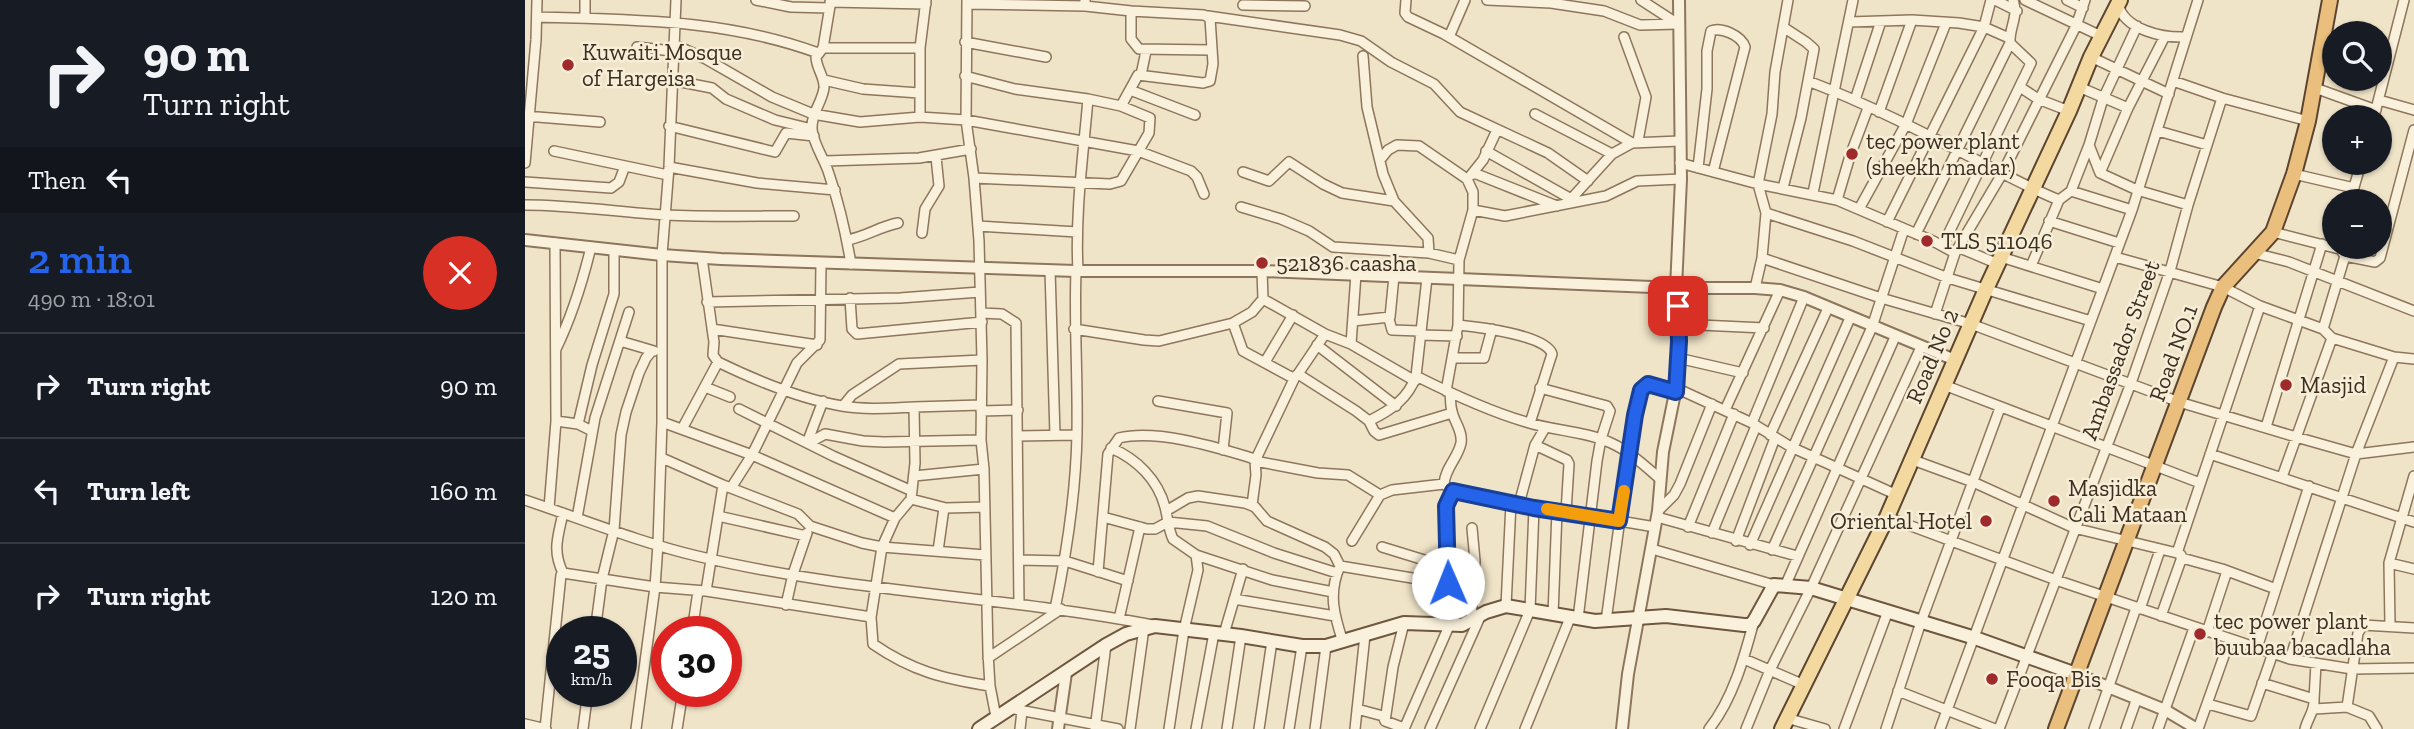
<!DOCTYPE html>
<meta charset="utf-8">
<style>
body{margin:0;font-family:"Zilla Slab",serif;background:#242831;color:#f1f3f6;height:100vh;display:flex;flex-direction:column;font-size:26px;white-space:nowrap}
*{box-sizing:border-box;margin:0}
p{font-size:23px;color:#9ea1a6}
.icon{flex:none;width:38px;height:38px;fill:none;stroke:currentColor;stroke-width:2;stroke-linecap:round;stroke-linejoin:round}
.map{position:relative;flex:1;overflow:hidden}
.details{display:flex;flex-direction:column;background:#171b24;width:525px}
.details>*{flex:none}
.hud{background:#171b24;color:#f1f3f6;overflow:hidden}
.controls{position:absolute;left:1797px;top:21px;display:grid;gap:14px}
.controls a{display:grid;place-items:center;width:70px;height:70px;border-radius:50%;background:#171b24;box-shadow:0 2px 5px #0004;font-size:35px}
.speed{position:absolute;left:21px;top:616px;display:flex;gap:14px;font-size:35px;font-weight:700;text-align:center}
.speed>*{display:grid;place-content:center;width:91px;height:91px;border-radius:50%;background:#171b24;box-shadow:0 2px 5px #0004;line-height:1}
.speed small{font-size:18px;font-weight:400}
.speed .limit{border:10px solid #d22;background:#fff;color:#111}
.pin{position:absolute;display:grid;place-items:center;width:60px;height:60px;color:#fff;margin:-30px;border-radius:14px;box-shadow:0 4px 10px #0006}
.me{position:absolute;width:77px;margin:-38px;rotate:359deg;stroke-linejoin:round;filter:drop-shadow(0 0 5px #0008)}
.turn{display:flex;align-items:center;gap:24px;height:147px;padding:0 28px;font-size:32px}
.turn .icon{width:91px;height:91px;stroke-width:2.5}
.turn b{display:block;font-size:49px;line-height:60px}
.then{display:flex;align-items:center;height:66px;padding:0 28px;background:#0003;gap:14px;font-size:26px}
.round{display:grid;place-items:center;flex:none;width:74px;height:74px;border-radius:37px;background:#242831}
.headline{display:flex;align-items:center;justify-content:space-between;height:119px;padding:0 28px}
h1{font-size:42px;font-weight:600;line-height:52px;color:#2563eb}
ul{padding:0;list-style:none}
li{display:flex;align-items:center;gap:21px;height:105px;padding:0 28px;border-top:2px solid #363941}
li div{flex:1}
li b{display:block;font-size:26px}
li em{font-style:normal}
main{display:flex;flex:1;min-height:0}
.map>svg:first-child{display:block}
.lines{fill:none;stroke-linecap:round;stroke-linejoin:round}
.minor-casing{stroke:#8d765c;stroke-width:12}
.tertiary-casing{stroke:#8d765c;stroke-width:14}
.secondary-casing{stroke:#6f573f;stroke-width:16}
.primary-casing{stroke:#5b4430;stroke-width:18}
.trunk-casing{stroke:#5b4430;stroke-width:18}
.minor{stroke:#faf1dc;stroke-width:9}
.tertiary{stroke:#faf1dc;stroke-width:10}
.secondary{stroke:#faf1dc;stroke-width:12}
.primary{stroke:#f3d9a0;stroke-width:14}
.trunk{stroke:#eabe7c;stroke-width:14}
.route-casing{stroke:#184099;stroke-width:18}
.route{stroke:#2563eb;stroke-width:12}
.slow{stroke:#f59e0b;stroke-width:12}
.poi-dot{fill:#9e2a2b;stroke:#f7eed8;stroke-width:2.5}
.labels{text-anchor:middle;stroke-width:5;stroke-linejoin:round;paint-order:stroke}
.poi-label{font-size:23px;fill:#3d2e20;stroke:#f7eed8;text-anchor:start}
.street-label{font-size:23px;fill:#3d2e20;stroke:#f7eed8}
</style>
<main>
<section class="details">
<div class="hud">
<div class="turn"><svg class="icon" aria-label="right" viewBox="0 0 24 24"><path d="M7 20v-9h11M14 6l5 5-5 5"/></svg><div><b>90 m</b>Turn right</div></div>
<div class="then">Then<svg class="icon" aria-label="left" viewBox="0 0 24 24"><path d="M17 20v-9H6M10 6l-5 5 5 5"/></svg></div>
</div>
<div class="headline"><div><h1>2 min</h1><p>490 m · 18:01</p></div><a class="round" style="background:#d93025;color:#fff"><svg class="icon" aria-label="close" viewBox="0 0 24 24"><path d="M6 6l12 12M18 6L6 18"/></svg></a></div>
<ul>
<li><svg class="icon" aria-label="right" viewBox="0 0 24 24"><path d="M7 20v-9h11M14 6l5 5-5 5"/></svg><div><b>Turn right</b></div><em>90 m</em></li>
<li><svg class="icon" aria-label="left" viewBox="0 0 24 24"><path d="M17 20v-9H6M10 6l-5 5 5 5"/></svg><div><b>Turn left</b></div><em>160 m</em></li>
<li><svg class="icon" aria-label="right" viewBox="0 0 24 24"><path d="M7 20v-9h11M14 6l5 5-5 5"/></svg><div><b>Turn right</b></div><em>120 m</em></li>
</ul>
</section>
<div class="map">
<svg width="1889" height="729" viewBox="0 0 1889 729">
<rect width="100%" height="100%" fill="#f0e4c8"/>
<g class="lines">
<defs>
<path id="minor" d="M231,0L266,7L304,8
M306,0L298,48L291,57C291,68 300,77 299,88C297,103 286,113 287,129C288,144 300,160 304,174C314,203 321,234 326,264
M442,0L441,120L449,178L454,241L457,360L456,440L459,469L463,653L465,686L471,717
M881,0L880,13L883,17L919,34L1107,143
M962,0L1026,3L1079,11L1115,25L1153,24
M1116,0L1153,24
M1470,0L1492,11
M1500,0L1576,36
M1542,0L1558,8
M305,2L401,4
M442,4L560,6V0
M1593,4C1599,30 1638,38 1661,37
M718,5L780,6
M560,6L606,11L679,15L685,18L688,64L685,81L678,83L613,75L596,106
M606,11V39L614,49L686,50
M683,16L815,35L836,41L866,62L909,84L935,112L1023,153L1063,181
M12,17C109,20 200,19 293,53
M60,18V0
M1324,22L1387,20L1434,23L1459,27L1484,38
M1258,27L1281,42L1289,49L1276,118L1258,188
M924,37L940,0
M1099,37L1121,97L1113,141
M440,42L521,57
M148,44L181,59L247,97L288,114L335,122L395,117L441,120L613,151L666,171L672,177L679,194
M112,47L147,51
M298,48H395
M838,56L842,107L858,174L869,201L903,238L904,253
M1566,57L1644,94
M616,75L621,51
M440,76L490,89L563,99C558,157 550,213 553,271
M146,80L187,88L201,99L250,120L287,129
M299,80L338,89L394,93
M1283,81C1346,105 1407,137 1467,168C1489,179 1511,191 1534,200
M1648,81L1697,98L1783,121
M1495,87L1513,99L1544,111
M1554,87L1603,108
M1790,88L1851,110
M605,90L670,115
M1330,100L1356,21
M1854,100L1889,110
M1354,112L1387,20
M1010,114L1087,154
M0,116L75,122
M395,117V48L401,0
M1849,117L1879,0
M144,126L250,152L261,133L289,136
M1633,131L1682,145
M1564,145L1575,173L1612,190L1663,205
M29,151L143,175
M961,151L1048,200
M855,160L863,150L872,145L894,146L942,179L948,192V210L934,260L933,325L921,391
M300,161L394,158L446,149
M0,163L11,40L12,0
M1155,163L1233,184L1312,200L1408,241L1430,253
M144,167L232,183L310,190
M1173,168L1182,89V51L1186,31C1196,27 1216,35 1220,47L1188,172
M718,172L744,181L764,162L798,184L817,193L869,201
M949,173L1032,206
M1575,173L1603,108L1640,36
M1769,174L1829,188
M946,175L958,160L972,130
M449,178L585,184L596,181L624,133L625,118L596,106L563,99
M0,182L86,188L94,182L100,166
M1546,191L1607,210
M1288,193L1328,0
M1046,199L1087,154L1107,143L1155,141
M1312,200L1325,156L1343,108
M1825,201L1836,163
M0,205C47,205 93,212 140,215C183,217 226,216 269,216
M716,207L756,219L784,231L808,247L904,253L934,260
M1334,209L1381,124L1421,23
M948,210L980,216L1081,196L1112,181L1156,179
M1241,213L1328,241L1423,278L1566,321
M1524,221L1594,243
M1362,222L1459,27L1466,0
M453,226L552,232
M1748,232L1814,249
M397,233L400,209L414,186L411,157
M1391,234L1485,43C1484,27 1494,17 1488,0
M322,240C343,236 353,227 373,223
M1418,245L1506,63L1485,43
M1814,247L1820,256L1850,262L1855,258L1889,130
M1435,248L1473,264
M1729,253L1764,262L1889,311
M1476,257L1578,289
M1590,257L1698,287L1735,306L1798,329L1807,338L1869,357L1889,359
M177,258L189,342L188,355L193,362C230,380 276,399 317,406C341,410 365,408 389,407
M1237,258L1356,298L1446,324L1654,402L1771,437L1831,454L1889,447
M1506,266L1534,200L1546,191L1564,145L1578,99L1612,26
M525,270L530,435
M737,271L738,299L800,334L826,344L890,381
M1230,288L1237,258L1241,213L1233,184L1247,114L1250,72L1263,0
M325,298L327,329L332,334L457,322
M182,302L375,298L455,292
M456,313L477,314L491,323L494,604
M1410,314L1430,253L1477,174L1551,26L1560,0
M864,319L867,330L895,331
M828,321L865,317L869,276
M708,323L718,351L768,378L773,374L800,334
M1154,324L1239,328
M933,325C953,327 1021,335 1027,354L1005,423
M187,329L292,345
M549,329L619,340L634,341L708,323L727,312L738,299
M1798,329L1820,256
M895,335L932,336
M95,341L129,351
M826,344L831,274
M792,345L871,406
M31,349C47,316 57,284 66,247
M928,358H959L967,329
M1153,358L1218,373
M740,362L768,315
M773,374L831,411L844,421L849,431L854,435L927,413
M891,376C927,394 963,411 1001,422C1029,431 1060,431 1086,443C1104,451 1119,465 1134,478
M770,377L730,461L793,473L823,475L855,495
M1419,385L1675,483
M180,387L205,397
M1015,388L1082,406L1085,411L1076,439L1072,461L1053,619
M1151,388L1227,423L1266,447L1372,495
M633,401L702,413L698,450
M456,405L389,407L390,463L386,499L370,518L357,547L346,617L348,644C387,671 419,679 465,686
M318,406L327,395L374,364L457,360
M214,409L308,456L387,491
M1200,410L1255,290
M456,411L493,410
M31,421L53,424L67,431
M844,421C866,410 883,399 891,376L902,278
M137,422L227,455L370,518
M1227,423L1279,297
M53,424L67,365L89,294V250
M1741,427L1797,244
M157,429L193,362
M1245,435L1303,308
M492,436L552,435
M282,443L298,401
M284,443L300,434L338,441L359,442L456,440
M1010,445L1042,460L1044,464L1041,512
M586,448C612,459 633,480 640,507C643,518 643,529 648,539L671,555L673,570L659,630L644,729
M1685,454L1889,522
M137,458L198,485L273,514L285,526L337,543L357,547L460,555
M1388,460L1448,482L1549,528L1652,553L1735,306
M389,476L459,469
M1757,477L1807,338
M919,484C920,468 933,458 936,443C938,431 929,422 927,411C925,405 926,399 925,393
M206,488L227,455L272,363L295,340L296,263
M386,499L421,508L460,507
M0,500C57,519 113,542 172,556C321,592 477,596 628,625
M994,504L1010,445L1020,428
M24,508L31,421L30,243
M641,511L663,498L673,496L720,503L730,507L742,521L800,547L809,554L815,566C803,593 809,615 818,642
M1133,511L1149,495L1155,484L1187,404
M193,516L281,536
M578,517L622,529H630L643,522L682,526L749,553L812,573
M1132,517L1272,556
M1362,517L1531,580L1765,659L1827,669L1889,668
M52,518L70,418L104,312
M1163,527L1209,414
M1187,533L1231,426
M827,541L855,495L867,490L919,484L928,491L954,497L1130,527
M1211,541L1250,438
M1225,545L1325,318
M857,547L922,567
M1127,549L1249,585
M1247,550L1347,327L1379,229
M413,551L419,508
M671,555L747,580L808,592
M1657,558L1697,569L1751,589
M494,560L540,561L603,581
M1864,563L1889,569
M815,566L911,582L949,584
M573,572L583,454L594,438C633,429 690,447 727,458L730,461L731,475L727,505
M38,573L130,587L181,591L346,617
M1261,584L1370,337
M181,591L198,485
M709,599L810,616
M261,605L268,574L282,533
M981,606L986,503
M530,609C542,551 551,492 552,433C553,379 549,325 551,271
M1615,609L1635,550
M1028,615L1032,511
M1636,616L1656,560V555
M594,619L615,527
M1081,621L1104,453L1115,395L1118,387L1123,384L1151,392
M946,622L950,561L947,528
M1865,626L1864,563L1889,476
M70,632L77,579L89,530L96,435L101,412L114,373L121,358L126,352
M167,632L173,591
M1682,632L1702,571
M699,634L718,569
M1732,648L1784,486
M463,658L536,609
M1219,659L1279,685
M1765,659L1831,454L1869,357
M1737,683L1789,699C1790,711 1783,717 1780,729
M1373,691L1470,729
M1789,699L1791,664
M1683,704L1726,716L1748,653
M484,708L593,729
M832,709L858,716L860,721L879,728
M1789,709L1822,707
M1265,719L1300,729
M860,721L868,667L879,623
M0,724L21,729
M20,729L36,575L38,573C27,550 33,537 38,513
M58,729L63,691
M111,729L130,587L133,544L137,422V255L144,167L151,0
M152,729L158,691
M495,729L497,711
M570,729L581,645
M605,729L619,628
M671,729L689,633
M702,729L716,636
M734,729L747,641
M764,729L777,646
M790,729L801,646
M830,729L840,635
M879,729L924,626L920,517L921,506L928,491
M905,729L955,617
M955,729L1005,610L1009,508
M1000,729L1045,618
M1184,729C1208,699 1219,658 1229,621
M1221,729L1245,670L1286,588L1396,347
M1319,729L1363,611
M1361,729L1396,622L1475,408
M1415,729L1607,210L1673,0
M1474,729L1606,383L1645,271L1663,205L1697,98
M1569,729L1611,608
M1601,729L1612,698
M1633,729L1669,628
M1673,729L1705,639
M1852,729L1844,716L1822,707L1833,633L1838,625L1889,628"/>
<path id="tertiary" d="M0,240L137,255L196,259L551,271H737L1151,288H1230L1255,290L1279,297L1430,360
M1551,674L1640,710L1672,729
M533,729L541,673
M1097,729L1103,674L1133,511L1138,452L1151,388L1154,324L1151,288L1156,179L1154,0"/>
<path id="secondary" d="M454,729L581,645L601,634L630,626L716,636L777,646H801L879,623L937,625L961,612L981,606L1070,621L1141,616L1219,625H1225L1229,621L1249,585L1286,588L1450,638L1551,674"/>
<path id="primary" d="M1257,729L1362,517L1461,289L1544,111L1566,57L1595,0"/>
<path id="trunk" d="M1531,729L1689,307L1698,287L1748,232L1769,174L1783,121L1805,0"/>
</defs>
<use href="#minor" class="minor-casing"/>
<use href="#tertiary" class="tertiary-casing"/>
<use href="#secondary" class="secondary-casing"/>
<use href="#primary" class="primary-casing"/>
<use href="#trunk" class="trunk-casing"/>
<use href="#minor" class="minor"/>
<use href="#tertiary" class="tertiary"/>
<use href="#secondary" class="secondary"/>
<use href="#primary" class="primary"/>
<use href="#trunk" class="trunk"/>
</g>
<g class="lines">
<defs>
<path id="route" d="M923,583L921,506L928,491L1009,508L1094,521L1110,415L1116,390L1123,384L1151,392L1154,341L1153,306"/>
</defs>
<use href="#route" class="route-casing"/>
<use href="#route" class="route"/>
<path class="slow" d="M1022,509L1094,521L1099,491"/>
</g>
<g class="poi-dot">
<circle cx="43" cy="65" r="7"/>
<circle cx="1327" cy="154" r="7"/>
<circle cx="1402" cy="241" r="7"/>
<circle cx="737" cy="263" r="7"/>
<circle cx="1761" cy="385" r="7"/>
<circle cx="1529" cy="501" r="7"/>
<circle cx="1461" cy="521" r="7"/>
<circle cx="1675" cy="634" r="7"/>
<circle cx="1467" cy="679" r="7"/>
</g>
<g class="labels">
<g class="poi-label">
<text x="57" y="60">Kuwaiti Mosque<tspan x="57" dy="26">of Hargeisa</tspan></text>
<text x="1341" y="149">tec power plant<tspan x="1341" dy="26">(sheekh madar)</tspan></text>
<text x="1416" y="249">TLS 511046</text>
<text x="751" y="271">521836 caasha</text>
<text x="1775" y="393">Masjid</text>
<text x="1543" y="496">Masjidka<tspan x="1543" dy="26">Cali Mataan</tspan></text>
<text x="1447" y="529" text-anchor="end">Oriental Hotel</text>
<text x="1689" y="629">tec power plant<tspan x="1689" dy="26">buubaa bacadlaha</tspan></text>
<text x="1481" y="687">Fooqa Bis</text>
</g>
<g class="street-label">
<text transform="translate(1595 350) rotate(-70)" y="8">Ambassador Street</text>
<text transform="translate(1648 353) rotate(-70)" y="8">Road NO.1</text>
<text transform="translate(1407 356) rotate(-67)" y="8">Road No 2</text>
</g>
</g>
</svg>
<div class="controls">
<a><svg class="icon" aria-label="search" viewBox="0 0 24 24"><circle cx="10" cy="10" r="6"/><path d="M15 15l6 6"/></svg></a>
<a>+</a>
<a>−</a>
</div>
<div class="speed"><div>25<small>km/h</small></div><div class="limit">30</div></div>
<div class="pin" style="left:1153px;top:306px;background:#d93025"><svg class="icon" aria-label="arrive" viewBox="0 0 24 24"><path d="M6 21V4h12l-3 4 3 4H6"/></svg></div>
<svg class="me" style="left:923px;top:583px" viewBox="-20 -20 40 40"><circle r="19" fill="#fff"/><path d="M0-13L10 11 0 6-10 11z" fill="#2563eb"/></svg>
</div>
</main>
